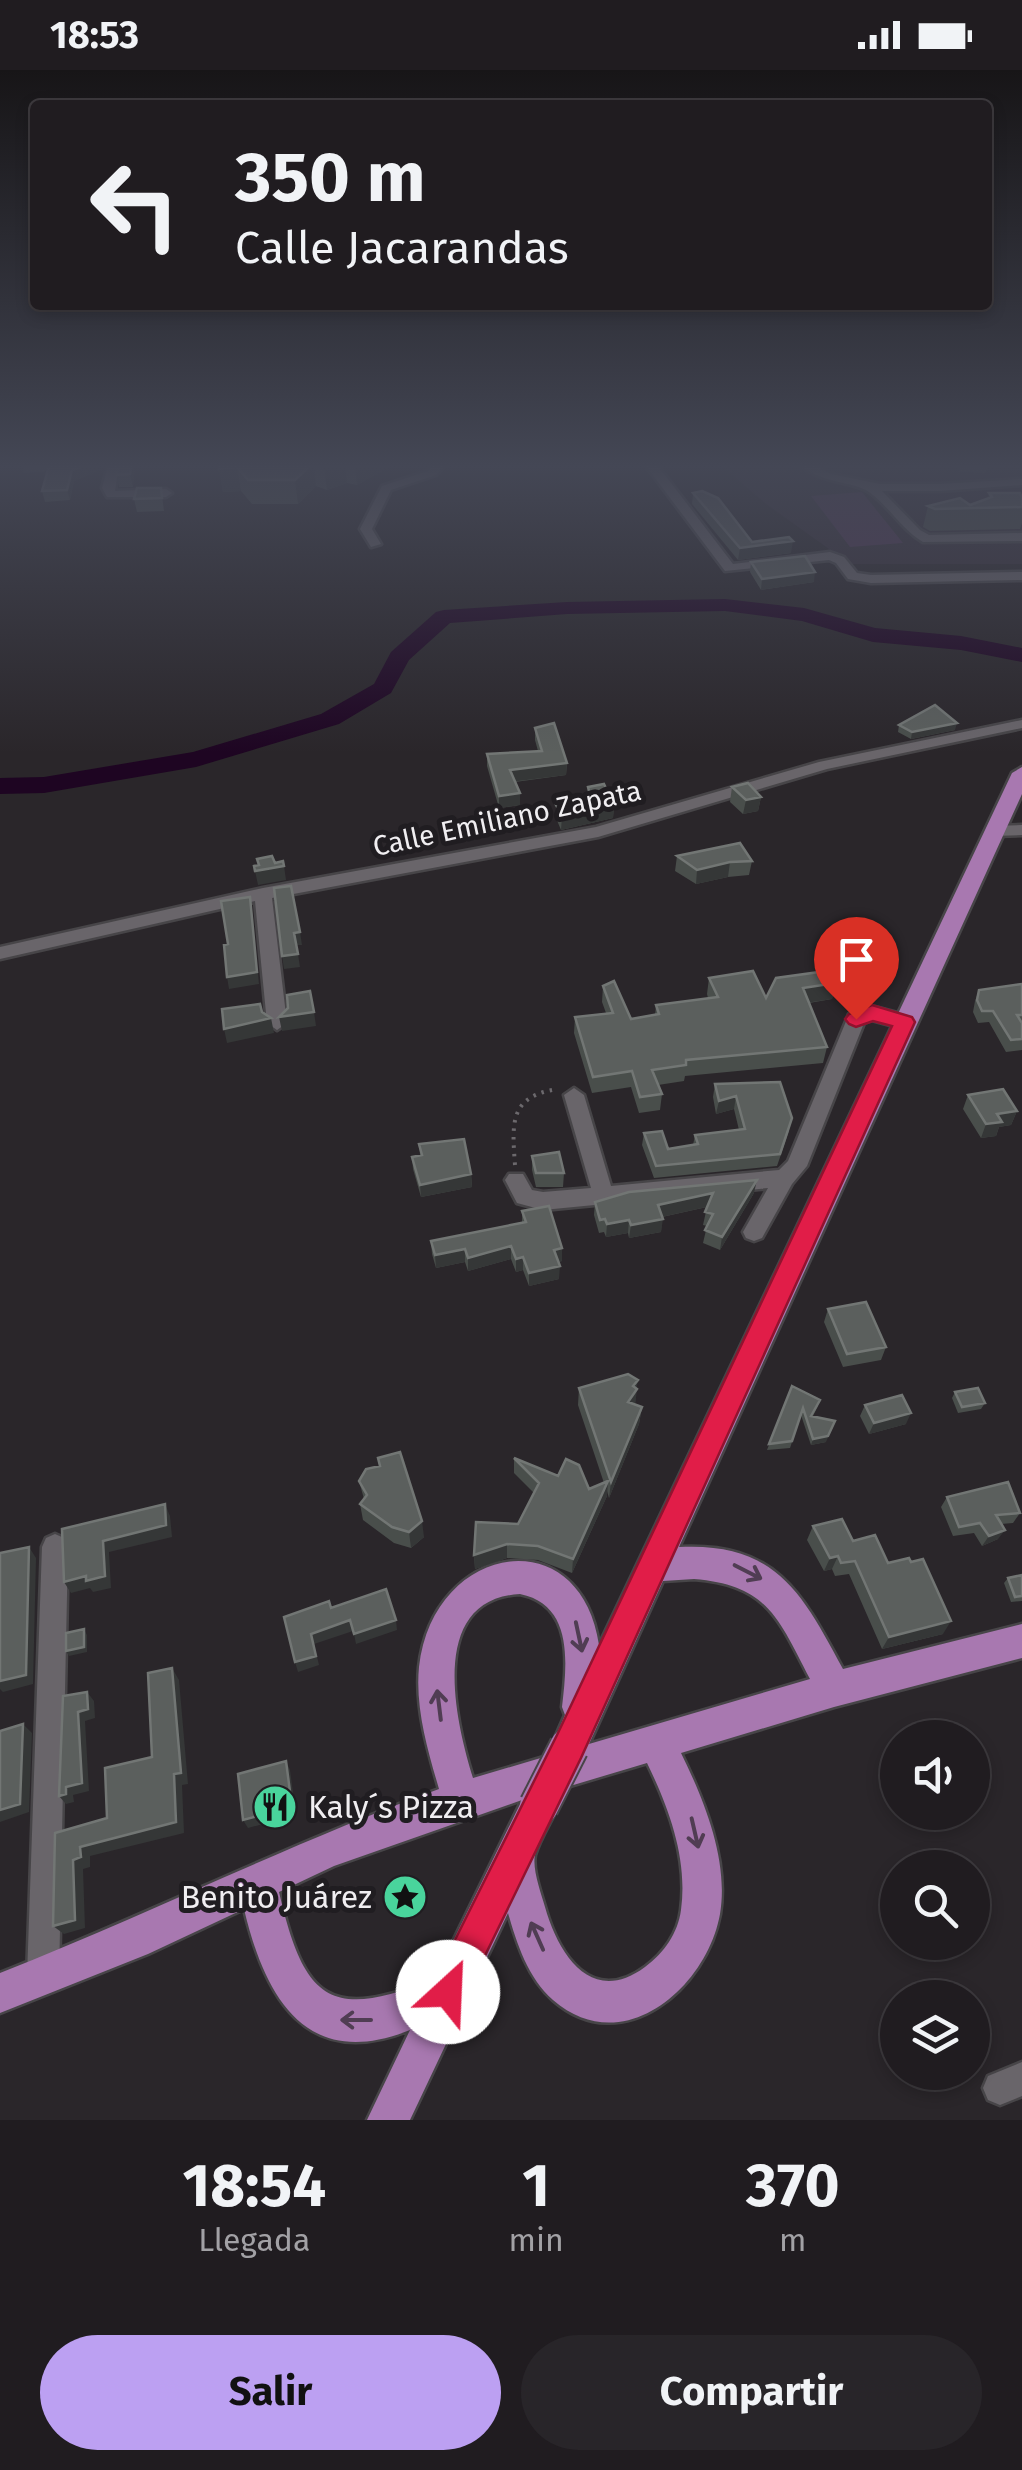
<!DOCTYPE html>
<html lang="es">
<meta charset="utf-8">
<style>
body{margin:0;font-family:"Fira Sans",sans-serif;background:#282529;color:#f1f3f6;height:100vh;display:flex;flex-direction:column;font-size:38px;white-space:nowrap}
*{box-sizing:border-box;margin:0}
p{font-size:32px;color:#a2a1a5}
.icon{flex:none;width:55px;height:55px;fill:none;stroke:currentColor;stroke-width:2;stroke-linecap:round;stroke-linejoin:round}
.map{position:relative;height:2050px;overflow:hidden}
.drawer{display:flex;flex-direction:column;background:#201c20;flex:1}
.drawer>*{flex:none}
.banner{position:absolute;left:30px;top:30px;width:962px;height:210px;border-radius:10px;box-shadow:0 5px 15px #0003,0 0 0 2px #3d3a3e;background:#201c20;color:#f1f3f6;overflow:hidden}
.fabs{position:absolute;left:880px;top:1650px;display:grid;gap:20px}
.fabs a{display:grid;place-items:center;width:110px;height:110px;border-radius:50%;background:#201c20;box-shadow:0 5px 15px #0003,0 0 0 2px #3d3a3e;font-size:50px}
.pin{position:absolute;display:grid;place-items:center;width:85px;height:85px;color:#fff;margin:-102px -42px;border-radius:50% 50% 50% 0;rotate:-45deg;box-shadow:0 0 10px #0007}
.pin .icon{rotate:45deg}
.me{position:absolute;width:110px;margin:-55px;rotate:25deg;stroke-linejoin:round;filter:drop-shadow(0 0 8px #0008)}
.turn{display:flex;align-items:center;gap:35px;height:210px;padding:0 40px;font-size:45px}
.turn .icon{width:130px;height:130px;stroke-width:2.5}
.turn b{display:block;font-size:70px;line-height:85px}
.eta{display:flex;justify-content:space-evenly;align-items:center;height:170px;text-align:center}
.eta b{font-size:60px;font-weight:700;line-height:70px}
.cta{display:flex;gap:20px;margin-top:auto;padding:20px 40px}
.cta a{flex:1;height:115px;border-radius:60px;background:#bca0f2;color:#111;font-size:40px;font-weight:700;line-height:115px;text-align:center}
.cta a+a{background:#282529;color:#f1f3f6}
.status{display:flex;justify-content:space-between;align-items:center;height:70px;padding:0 50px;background:#201c20;direction:ltr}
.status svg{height:28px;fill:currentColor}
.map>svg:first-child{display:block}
.built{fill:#352d37}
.green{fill:#4f3454}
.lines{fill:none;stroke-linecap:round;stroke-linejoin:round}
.river{fill:#1e0522;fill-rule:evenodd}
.minor-casing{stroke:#474548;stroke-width:5}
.major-casing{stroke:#474548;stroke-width:5}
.path{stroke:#6c696d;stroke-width:4;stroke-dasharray:2.5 6;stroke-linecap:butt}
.minor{fill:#69656a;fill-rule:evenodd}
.major{fill:#a878b0;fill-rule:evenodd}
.major-bridge-casing{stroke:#474548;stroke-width:42;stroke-linecap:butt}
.major-bridge{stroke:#a878b0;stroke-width:38}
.wall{fill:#494e4b}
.shaded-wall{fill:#353737}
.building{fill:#5b5f5d;stroke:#727674;stroke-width:2.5}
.oneway{stroke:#503d53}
.route{fill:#e11d48;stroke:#92132f;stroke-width:2.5}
.labels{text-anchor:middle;stroke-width:10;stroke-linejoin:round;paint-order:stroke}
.street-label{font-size:28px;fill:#f0eef1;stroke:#201d21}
.near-poi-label{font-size:32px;fill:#f0eef1;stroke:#201d21;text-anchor:start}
</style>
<div class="status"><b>18:53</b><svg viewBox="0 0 49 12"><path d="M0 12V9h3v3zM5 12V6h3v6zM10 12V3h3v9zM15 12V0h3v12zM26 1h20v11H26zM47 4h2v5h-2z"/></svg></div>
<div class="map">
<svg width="1022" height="2050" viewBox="0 0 1022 2050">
<rect width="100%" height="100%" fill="#2a262a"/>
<path class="built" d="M722,396H1022V494H850L766,434Z"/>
<path class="green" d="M862,422L903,473L850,477L811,426Z"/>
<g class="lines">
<path class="river" d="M725,529L804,538L875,558L961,566L1022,578V592L961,580L873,572L802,551L725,541L567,544L450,553L409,590L391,623L339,654L196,697L44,723L0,724V708L44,707L193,682L321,644L374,614L391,582L436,542L444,540L567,532Z"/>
<defs>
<path id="minor" d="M108,396H119L115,421L166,419L172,423L166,427H107L102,418Z
M432,396H444L436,405L391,420L372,459L381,474L371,477L360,459L382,416L428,401Z
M646,396H658L733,494L830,482L844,487L857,503L871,505L1022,502V510L871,513L848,509L836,493L829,490L725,501Z
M801,396H815L831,404L880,414H940L1022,409V415L940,421H882L920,460L929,465L1022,463V471L923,472C901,459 889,436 869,422C853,411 824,414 801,396Z
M1022,650V658L827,699L598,767L272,828L287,953L277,960L267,953L255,831L0,889V877L263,818L596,757L819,692Z
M1022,755V765L993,766L985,761L993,756Z
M871,936L912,947L914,952L905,959L872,950L864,953L807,1096L792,1114L762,1168L754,1171L746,1168L743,1162L768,1118L543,1140L517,1133L505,1110L509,1104H523L532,1120L543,1122L591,1118L564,1025L574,1018L584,1025L611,1116L779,1100L788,1091L847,949L849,944Z
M55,1464L64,1468L68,1477L59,1907L54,1918L43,1923L32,1918L27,1907L42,1477L46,1468Z
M1022,1992V2026L1000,2035L988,2030L983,2018L988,2006Z"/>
<path id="major" d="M1022,697V724L679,1477C776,1472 802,1523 843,1599L1022,1554V1588L834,1637L681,1683C704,1730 729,1790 720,1844C707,1917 623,1991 553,1930C528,1908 517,1874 508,1843L410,2050H367L410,1960C306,2002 265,1927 244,1839L148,1884L0,1943V1903C149,1844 289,1774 439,1719C428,1681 415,1638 419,1597C433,1473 580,1448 599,1575L1012,703ZM694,1509C768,1515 778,1548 810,1609L589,1674L663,1511ZM520,1524C574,1535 567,1594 562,1637L565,1645L551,1677L554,1684L473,1708C455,1650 427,1529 520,1524ZM647,1693C669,1738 688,1789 681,1840C678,1863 664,1883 645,1897C592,1936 559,1886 545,1837C541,1823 532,1799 535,1785C540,1768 551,1752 558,1736L550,1722ZM522,1730L435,1908C330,1952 304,1930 279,1822L334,1796Z"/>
</defs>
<use href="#minor" class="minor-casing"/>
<use href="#major" class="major-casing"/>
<path class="path" d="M515,1095C512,1053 509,1026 558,1019"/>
<use href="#minor" class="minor"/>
<use href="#major" class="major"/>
<defs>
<path id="major-bridge" d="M539,1736L569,1677"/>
</defs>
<use href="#major-bridge" class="major-bridge-casing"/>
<use href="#major-bridge" class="major-bridge"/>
</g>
<path class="wall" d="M22,396H100V400L74,411L70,430L45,432L42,421L48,401L24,403Z
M118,396H134L133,417H119L117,405Z
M219,396H389V397L357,415L347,413L327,420L316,416L298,434H252L241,421L223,422Z
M958,396H1002L985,403L959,402Z
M161,418L164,441L137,442L134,429Z
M693,423L752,472L791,483L738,490L692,434Z
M989,423L1022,428V453L1020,459L930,461L923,457L928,436L970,435L988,429Z
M751,492L814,512L761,520L750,502Z
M899,655L955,660L911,669L898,662Z
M535,658L567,693L566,705L515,712L520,735L499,738L487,696V684L538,681L535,670Z
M588,717L614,735L613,748L561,760L556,748V735L587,730Z
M732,717L761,727L758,741L743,744L730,732Z
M677,786L752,791L749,805L728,807L696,814L675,801Z
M709,908L766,928L836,913L832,929L809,933L827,977L823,993L685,1006L684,1011L658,1015L662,1024L660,1040L639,1043L631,1017L592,1023L574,963L575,947L606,943L602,932L603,916L631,949L655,945L656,935L708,928L707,924Z
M1022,914V980L1006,982L989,952L978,953L973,942L975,931L979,920Z
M715,1014L789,1061L777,1096L654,1108L642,1075L644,1063L668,1079L693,1075L695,1065L739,1060L734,1039L716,1044L713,1027Z
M968,1025L1017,1041L1011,1055L999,1057L996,1066L981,1068L963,1039Z
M419,1074L471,1104L472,1117L421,1127L413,1099L412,1087L420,1085Z
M532,1086L564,1103L563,1117H536L532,1100Z
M754,1123L720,1180L703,1173L707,1156L703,1155L707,1137L662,1147L661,1162L629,1168L628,1163L606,1167L604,1162L599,1163L594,1145L595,1132Z
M522,1141L562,1178V1191L558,1192L559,1209L529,1216L523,1200L516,1202L511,1189L468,1201L465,1192L436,1198L432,1184L431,1171L522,1152Z
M828,1239L886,1277L881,1290L843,1297L824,1252Z
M792,1316L818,1336L813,1346L826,1372L811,1375L801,1345L790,1378L767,1380Z
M579,1318L636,1319L635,1334L642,1337L639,1354L609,1428L607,1421V1426L572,1503L538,1490L507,1488L475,1499L474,1485L518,1454L534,1423L514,1403V1388L589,1419L604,1413L578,1335Z
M955,1322L985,1333L981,1339L958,1343L952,1328Z
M865,1335L906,1354L869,1364L860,1346Z
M359,1411L424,1467L411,1478L394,1473L363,1450L360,1434L364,1429Z
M947,1427L1020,1443L1013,1453L1001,1454L998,1469L982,1476L974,1463L953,1466L941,1437Z
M813,1456L853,1471L888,1493L943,1564L882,1579L849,1504L835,1506L832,1499L824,1501L807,1470Z
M1022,1505V1531L1011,1532L1004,1513L1008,1508Z"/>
<path class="shaded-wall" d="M83,396H100V400L74,411L70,430L67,420L72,400Z
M131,396H134L135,399L133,417L130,404Z
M310,396H314L316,416L298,434L295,410Z
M327,396H345L347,413L327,420L324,397Z
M355,396H389V397L357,415Z
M988,396H1002L985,403Z
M237,397L241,421L223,422L219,399Z
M793,471L791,483L738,490L740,478Z
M815,502L814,512L761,520L762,509Z
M957,653L955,660L911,669L912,662Z
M567,693L566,705L510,712V700Z
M520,723V735L499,738V726Z
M761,727L758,741L743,744L746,730Z
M614,735L613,748L561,760L562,746Z
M730,792L728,807L696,814L697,800Z
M284,796L286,810L258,815L255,801Z
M250,827L259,914L229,919L227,907Z
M300,862L302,875H296L294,863Z
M298,884L300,897L284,899L282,886Z
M836,913L832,929L799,934L803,918Z
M314,942L316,956L282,961L279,947Z
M271,948L274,963L227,973L224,959Z
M736,1026L734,1039L716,1044L719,1031Z
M1017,1041L1011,1055L999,1057L996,1066L981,1068L986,1054L997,1044Z
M471,1104L472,1117L421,1127L420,1115Z
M757,1110L754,1123L720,1180L722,1167Z
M713,1123L711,1136L657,1148L658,1135Z
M663,1149L661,1162L629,1168L631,1155Z
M629,1150L628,1163L606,1167L607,1154Z
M511,1176V1189L468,1201V1188Z
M562,1178V1191L553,1193L554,1180Z
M465,1179V1192L436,1198L435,1185Z
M523,1187V1200L516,1202V1189Z
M560,1196L559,1209L529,1216V1203Z
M638,1310L636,1321L637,1319L635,1336L628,1332L633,1316Z
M642,1337L639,1354L609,1428L611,1412Z
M911,1343L906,1354L869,1364L874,1353Z
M835,1351L826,1372L811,1375L813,1369Z
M608,1411L607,1426L572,1503L573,1489Z
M165,1434L170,1446L172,1467L109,1482L111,1518L93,1522L90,1518L71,1523L64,1512L103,1471Z
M422,1451L424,1467L411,1478L409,1462Z
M1005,1460L998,1469L982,1476L989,1466Z
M507,1474V1488L475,1499L474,1485Z
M29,1477L36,1488L33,1614L3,1622L0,1619V1611Z
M838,1486L832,1499L824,1501L830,1488Z
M350,1550L353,1561L314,1574L319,1595L298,1602L295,1592L311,1564Z
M396,1550L397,1560L356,1574L354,1564Z
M951,1551L943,1564L882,1579L889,1567Z
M84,1559L87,1565V1582L69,1586L66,1581Z
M172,1598L179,1610L188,1714L182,1715L184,1763L90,1786V1797L83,1799L85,1858L64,1864L53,1856L73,1790L80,1777L174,1704Z
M87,1622L94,1631L95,1648L85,1651L89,1721L73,1725L74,1732L66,1734L59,1726L66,1717L78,1642Z
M23,1654L32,1663L29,1742L0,1752V1740Z
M286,1691L290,1700L296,1745L248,1758L243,1750Z"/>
<path class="building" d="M49,396H83L72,400L67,420L42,421Z
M118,396H131L130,404L117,405Z
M219,396H310L295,410H248L237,397L219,399Z
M137,418H161L162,428L134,429Z
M702,421L718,428L752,472L789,467L793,471L740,478L693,423Z
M989,423H1020L1022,428V437L935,439L928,436L960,428L970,435L992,427Z
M805,486L815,502L762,509L751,492Z
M935,635L957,653L912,662L899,655Z
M554,653L567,693L510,700L520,723L499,726L487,684L542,681L535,658Z
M748,713L761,727L746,730L732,717Z
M604,714L614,735L562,746L556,735L591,729L588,717Z
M740,773L752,791L730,792L697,800L677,786Z
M272,786L275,793L283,791L284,796L255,801L254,796L259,795L257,789Z
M291,816L300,862L294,863L298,884L282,886L274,818Z
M250,827L257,902L227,907L224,875L228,874L221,831Z
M834,900L836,913L803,918L827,977L686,990V995L652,1000L662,1024L640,1027L632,1001L593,1007L575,947L613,943L603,916L614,911L631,949L659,944L656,935L718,927L709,908L753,901L766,928L776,908Z
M1022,914V945H1017L1022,953V969L1011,970L993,941H982L977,930L979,920Z
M310,921L314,942L279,947L288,938L287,925Z
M260,934L262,942L271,948L224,959L222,939Z
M780,1012L792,1048L780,1084L656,1096L644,1063L662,1061L668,1079L698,1074L695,1065L745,1059L736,1026L719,1031L715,1014Z
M1003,1019L1017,1041L997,1044L1002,1052L986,1054L968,1025Z
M464,1069L471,1104L420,1115L412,1087L422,1085L419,1074Z
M559,1082L564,1103H536L532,1086Z
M757,1110L722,1167L705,1160L713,1144L705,1142L713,1123L658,1135L663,1149L631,1155L629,1150L607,1154L605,1149L600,1150L595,1132L629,1122Z
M549,1136L562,1178L554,1180L560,1196L529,1203L523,1187L516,1189L511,1176L468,1188L465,1179L435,1185L431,1171L526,1152L522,1141Z
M866,1232L886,1277L847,1284L828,1239Z
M628,1304L638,1310L633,1316L637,1319L628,1332L642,1337L611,1412L579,1318Z
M792,1316L820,1330L811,1346L835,1351L828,1366L813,1369L803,1338L792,1371L769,1374Z
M978,1318L985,1333L962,1337L955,1322Z
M902,1325L911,1343L874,1353L865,1335Z
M400,1382L422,1451L409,1462L392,1457L360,1434L367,1425L359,1411L366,1399L380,1396L378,1388Z
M514,1388L558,1406L566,1389L579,1395L589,1419L608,1411L573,1489L538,1476L507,1474L474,1485L476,1452L518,1454L539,1413Z
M1008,1412L1020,1443L996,1445L1005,1460L989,1466L980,1453L959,1457L947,1427Z
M165,1434L166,1455L103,1471L105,1506L86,1511V1506L64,1512L62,1459Z
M842,1449L853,1471L875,1465L888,1493L909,1488L911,1492L923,1489L951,1551L889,1567L855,1491L841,1493L838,1486L830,1488L813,1456Z
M29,1477L26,1605L0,1611V1483Z
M1022,1505V1526L1015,1527L1008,1508Z
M386,1519L396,1550L354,1564L350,1550L311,1564L316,1586L295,1592L284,1547L329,1531L331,1538Z
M84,1559V1577L66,1581V1563Z
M172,1598L181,1703L174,1704L176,1752L80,1777L81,1787L73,1790L75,1850L53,1856L55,1763L107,1748L105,1698L152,1687L148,1603Z
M87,1622L88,1639L78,1642L82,1713L66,1717V1724L59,1726L63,1626Z
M23,1654L20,1734L0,1740V1661Z
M286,1691L292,1737L243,1750L238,1704Z"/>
<defs><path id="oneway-shaft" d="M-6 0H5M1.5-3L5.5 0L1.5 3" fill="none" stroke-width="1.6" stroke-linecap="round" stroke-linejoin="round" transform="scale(2.5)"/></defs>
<g class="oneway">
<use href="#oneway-shaft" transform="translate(748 1502) rotate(27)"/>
<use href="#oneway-shaft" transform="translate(579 1567) rotate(78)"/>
<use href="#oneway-shaft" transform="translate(439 1635) rotate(-97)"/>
<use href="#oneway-shaft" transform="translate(695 1763) rotate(77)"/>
<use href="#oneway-shaft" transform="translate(537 1866) rotate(-114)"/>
<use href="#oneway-shaft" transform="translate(356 1950) rotate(-180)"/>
</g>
<linearGradient id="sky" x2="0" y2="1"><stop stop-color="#171517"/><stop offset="0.58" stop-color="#444755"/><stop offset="1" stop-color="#444755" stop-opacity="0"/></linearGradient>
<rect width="1022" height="683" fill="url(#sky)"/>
<path class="route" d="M872,935L912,947L915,952L581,1688L461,1935L448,1941L435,1935L430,1922L435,1910L557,1665L892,956L873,951L856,957L849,954L845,949L849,944Z"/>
<defs>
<symbol id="restaurant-disc" viewBox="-11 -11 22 22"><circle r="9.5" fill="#49d49c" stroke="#201d21"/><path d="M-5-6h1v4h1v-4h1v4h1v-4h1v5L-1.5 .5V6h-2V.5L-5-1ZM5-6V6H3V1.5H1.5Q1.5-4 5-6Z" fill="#111"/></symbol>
<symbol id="sight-disc" viewBox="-11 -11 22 22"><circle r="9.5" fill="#49d49c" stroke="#201d21"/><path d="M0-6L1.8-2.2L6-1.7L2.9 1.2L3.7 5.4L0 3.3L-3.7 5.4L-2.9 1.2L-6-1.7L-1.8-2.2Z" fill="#111"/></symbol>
</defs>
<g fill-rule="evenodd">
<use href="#restaurant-disc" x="250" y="1712" width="50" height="50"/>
<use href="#sight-disc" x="380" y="1802" width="50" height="50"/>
</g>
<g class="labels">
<g class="street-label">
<text transform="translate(507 748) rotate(-12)" y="10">Calle Emiliano Zapata</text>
</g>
<g class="near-poi-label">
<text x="308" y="1748">Kaly´s Pizza</text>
<text x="372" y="1838" text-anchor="end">Benito Juárez</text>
</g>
</g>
</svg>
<div class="fabs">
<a><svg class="icon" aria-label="sound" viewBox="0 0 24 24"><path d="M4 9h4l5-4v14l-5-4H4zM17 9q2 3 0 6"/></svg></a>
<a><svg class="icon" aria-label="search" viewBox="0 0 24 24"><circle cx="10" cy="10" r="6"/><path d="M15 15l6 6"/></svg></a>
<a><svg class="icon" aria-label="layers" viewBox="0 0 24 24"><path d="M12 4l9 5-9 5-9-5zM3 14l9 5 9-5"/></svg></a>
</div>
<div class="pin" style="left:856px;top:949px;background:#d93025"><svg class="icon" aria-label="arrive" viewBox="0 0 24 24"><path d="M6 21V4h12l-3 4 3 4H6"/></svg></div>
<svg class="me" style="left:448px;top:1922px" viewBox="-20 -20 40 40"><circle r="19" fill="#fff"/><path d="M0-13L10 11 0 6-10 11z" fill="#e11d48"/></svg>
<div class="banner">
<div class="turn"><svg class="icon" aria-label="left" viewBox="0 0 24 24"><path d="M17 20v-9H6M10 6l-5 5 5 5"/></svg><div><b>350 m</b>Calle Jacarandas</div></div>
</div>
</div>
<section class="drawer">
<div class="eta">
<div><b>18:54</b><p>Llegada</p></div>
<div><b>1</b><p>min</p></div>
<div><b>370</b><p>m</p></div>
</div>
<div class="cta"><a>Salir</a><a>Compartir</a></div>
</section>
